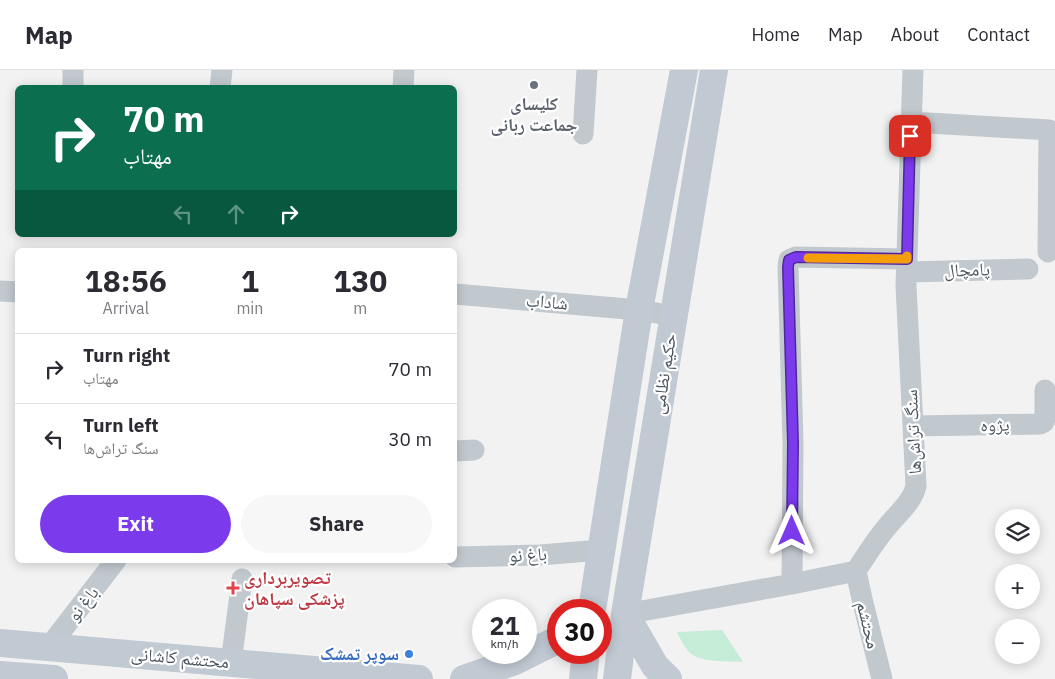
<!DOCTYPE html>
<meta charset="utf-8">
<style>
body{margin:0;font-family:"IBM Plex Sans","Noto Naskh Arabic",sans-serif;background:#f7f7f7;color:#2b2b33;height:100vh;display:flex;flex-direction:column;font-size:19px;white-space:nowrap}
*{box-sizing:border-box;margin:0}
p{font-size:16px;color:#7c7c81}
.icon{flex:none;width:28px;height:28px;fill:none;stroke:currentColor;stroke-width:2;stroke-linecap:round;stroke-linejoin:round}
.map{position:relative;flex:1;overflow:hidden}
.sheet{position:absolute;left:15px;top:178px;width:442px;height:315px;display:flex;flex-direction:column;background:#fff;border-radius:8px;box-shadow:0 2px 12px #0003}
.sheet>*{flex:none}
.banner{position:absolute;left:15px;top:15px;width:442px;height:152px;border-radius:8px;box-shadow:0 2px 12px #0003;background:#0b6e4f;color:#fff;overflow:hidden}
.fabs{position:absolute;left:995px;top:439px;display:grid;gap:10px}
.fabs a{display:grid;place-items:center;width:45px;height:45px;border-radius:50%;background:#fff;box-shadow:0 2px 12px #0003;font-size:25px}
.speed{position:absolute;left:472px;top:529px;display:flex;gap:10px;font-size:25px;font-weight:700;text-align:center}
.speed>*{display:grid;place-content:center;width:65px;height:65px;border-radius:50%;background:#fff;box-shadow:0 2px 12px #0003;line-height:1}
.speed small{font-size:12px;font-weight:400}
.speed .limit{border:8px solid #d22;background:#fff;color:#111}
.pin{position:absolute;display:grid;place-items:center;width:42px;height:42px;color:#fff;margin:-21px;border-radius:10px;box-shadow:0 2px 8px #0006}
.me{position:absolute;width:55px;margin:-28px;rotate:0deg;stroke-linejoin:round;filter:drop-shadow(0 0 4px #0008)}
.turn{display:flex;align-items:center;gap:18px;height:105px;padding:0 25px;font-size:22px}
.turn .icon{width:65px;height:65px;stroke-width:2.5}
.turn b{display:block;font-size:35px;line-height:42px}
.lanes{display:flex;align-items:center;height:48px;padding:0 25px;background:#0003;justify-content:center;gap:25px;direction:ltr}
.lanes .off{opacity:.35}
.eta{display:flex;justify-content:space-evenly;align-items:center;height:85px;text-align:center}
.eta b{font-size:30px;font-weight:800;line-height:35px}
.cta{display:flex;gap:10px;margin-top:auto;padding:10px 25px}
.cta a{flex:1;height:58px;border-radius:30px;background:#7c3aed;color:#fff;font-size:20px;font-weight:800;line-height:58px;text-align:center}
.cta a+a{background:#f7f7f7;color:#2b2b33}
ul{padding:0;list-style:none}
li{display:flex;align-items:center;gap:15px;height:70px;padding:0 25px;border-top:1px solid #e1e1e2}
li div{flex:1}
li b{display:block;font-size:19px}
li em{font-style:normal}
header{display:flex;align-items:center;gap:30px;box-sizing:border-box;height:70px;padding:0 25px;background:#fff;border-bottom:1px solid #e1e1e2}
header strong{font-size:24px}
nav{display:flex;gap:28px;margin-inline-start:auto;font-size:18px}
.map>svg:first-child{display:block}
.green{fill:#c5ecd6}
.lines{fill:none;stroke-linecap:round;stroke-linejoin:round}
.street{stroke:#c1c8ce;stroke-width:21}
.secondary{stroke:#c1c9d3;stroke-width:28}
.route-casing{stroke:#51269a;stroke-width:12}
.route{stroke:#7c3aed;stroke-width:9}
.slow{stroke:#f59e0b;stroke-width:9}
.worship-dot{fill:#6b7280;stroke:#fff;stroke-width:2}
.health-dot{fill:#e0444e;stroke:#fff;stroke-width:2}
.shop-dot{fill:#3f7fe0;stroke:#fff;stroke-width:2}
.labels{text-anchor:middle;stroke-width:4.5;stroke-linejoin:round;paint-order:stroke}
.worship-label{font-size:18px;font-weight:bold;fill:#5b616d;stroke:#fff}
.street-label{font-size:18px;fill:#4b545d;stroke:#fff}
.health-label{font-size:18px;font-weight:bold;fill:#be3a42;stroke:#fff;text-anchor:start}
.shop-label{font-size:18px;font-weight:bold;fill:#366cbe;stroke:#fff;text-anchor:end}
</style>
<header>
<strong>Map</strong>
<nav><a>Home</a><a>Map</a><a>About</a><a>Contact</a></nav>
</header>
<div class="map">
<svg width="1055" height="609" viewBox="0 0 1055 609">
<rect width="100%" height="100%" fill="#f3f2f2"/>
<path class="green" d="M722,560L743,592C728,591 700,593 689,582C684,577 680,568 677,562Z"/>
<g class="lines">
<path class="street" d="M73,18V0
M220,18L222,0
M403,18L404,0
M911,52L1049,60
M583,64L587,0
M1048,182L1049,60
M907,202L1028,199
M0,221L18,222
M455,224L639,240L674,246
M913,356L1040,354L1044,352L1045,349V320
M455,381L474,380
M455,487L540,485L601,480
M856,501L862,529L882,609
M792,514L793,373L788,197L789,190L796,187L907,189
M625,544L792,514L856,501C866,486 875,471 886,458C897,444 912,433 916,416L906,216L913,0
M49,577L116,490
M231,593L242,509"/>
<path class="secondary" d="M592,540L639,240L684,0
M625,544L655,596L668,609
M0,573L419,609
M0,605L54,609
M464,609L515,591L559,569
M583,609L586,582
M617,609L625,544L714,0"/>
</g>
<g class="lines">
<defs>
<path id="route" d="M792,461L793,373L788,197L789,190L796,187L907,189L910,66"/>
</defs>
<use href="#route" class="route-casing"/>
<use href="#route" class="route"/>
<path class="slow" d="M808,188L907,189V186"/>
</g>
<circle class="worship-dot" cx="534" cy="15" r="5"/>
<path class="health-dot" d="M230.5 510.5h5v5h5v5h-5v5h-5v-5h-5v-5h5z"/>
<circle class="shop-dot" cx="409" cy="584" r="5"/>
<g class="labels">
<g class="worship-label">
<text x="534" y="40">کلیسای<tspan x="534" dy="21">جماعت ربانی</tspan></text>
</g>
<g class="street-label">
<text transform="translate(967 200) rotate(-2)" y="6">پامچال</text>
<text transform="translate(547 232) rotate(5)" y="6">شاداب</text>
<text transform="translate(664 304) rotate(-81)" y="6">حکیم نظامی</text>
<text transform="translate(995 355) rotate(-1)" y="6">پژوه</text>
<text transform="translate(913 362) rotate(-93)" y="6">سنگ تراش‌ها</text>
<text transform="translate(528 485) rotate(-3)" y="6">باغ نو</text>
<text transform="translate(83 534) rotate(-52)" y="6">باغ نو</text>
<text transform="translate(868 555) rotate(76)" y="6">محتشم</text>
<text transform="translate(180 588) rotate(5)" y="6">محتشم کاشانی</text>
</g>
<g class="health-label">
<text x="244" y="514">تصویربرداری<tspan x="244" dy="21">پزشکی سپاهان</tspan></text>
</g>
<g class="shop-label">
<text x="399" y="590">سوپر تمشک</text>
</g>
</g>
</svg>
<div class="fabs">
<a><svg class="icon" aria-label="layers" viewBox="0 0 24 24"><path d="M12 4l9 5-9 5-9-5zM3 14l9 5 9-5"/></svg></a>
<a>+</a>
<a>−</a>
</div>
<div class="speed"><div>21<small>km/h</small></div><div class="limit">30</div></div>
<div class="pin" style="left:910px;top:66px;background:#d93025"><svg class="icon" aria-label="arrive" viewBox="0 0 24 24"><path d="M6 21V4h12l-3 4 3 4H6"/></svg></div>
<svg class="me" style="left:792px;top:461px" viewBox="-20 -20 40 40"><path d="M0-17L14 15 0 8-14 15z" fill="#7c3aed" stroke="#fff" stroke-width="4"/></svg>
<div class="banner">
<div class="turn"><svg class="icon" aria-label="right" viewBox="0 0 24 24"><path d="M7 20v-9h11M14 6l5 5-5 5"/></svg><div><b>70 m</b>مهتاب</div></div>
<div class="lanes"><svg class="icon off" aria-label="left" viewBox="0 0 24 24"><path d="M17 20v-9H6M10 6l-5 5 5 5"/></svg><svg class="icon off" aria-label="ahead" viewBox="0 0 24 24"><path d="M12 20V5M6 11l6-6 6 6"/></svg><svg class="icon" aria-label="right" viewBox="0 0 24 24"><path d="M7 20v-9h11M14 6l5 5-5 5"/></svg></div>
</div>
<section class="sheet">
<div class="eta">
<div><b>18:56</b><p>Arrival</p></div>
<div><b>1</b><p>min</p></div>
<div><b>130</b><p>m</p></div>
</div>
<ul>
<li><svg class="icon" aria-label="right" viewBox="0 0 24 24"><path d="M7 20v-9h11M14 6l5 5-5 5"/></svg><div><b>Turn right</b><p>مهتاب</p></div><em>70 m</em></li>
<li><svg class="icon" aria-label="left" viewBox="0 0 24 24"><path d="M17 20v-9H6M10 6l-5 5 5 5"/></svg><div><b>Turn left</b><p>سنگ تراش‌ها</p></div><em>30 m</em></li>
</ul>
<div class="cta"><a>Exit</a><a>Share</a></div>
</section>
</div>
